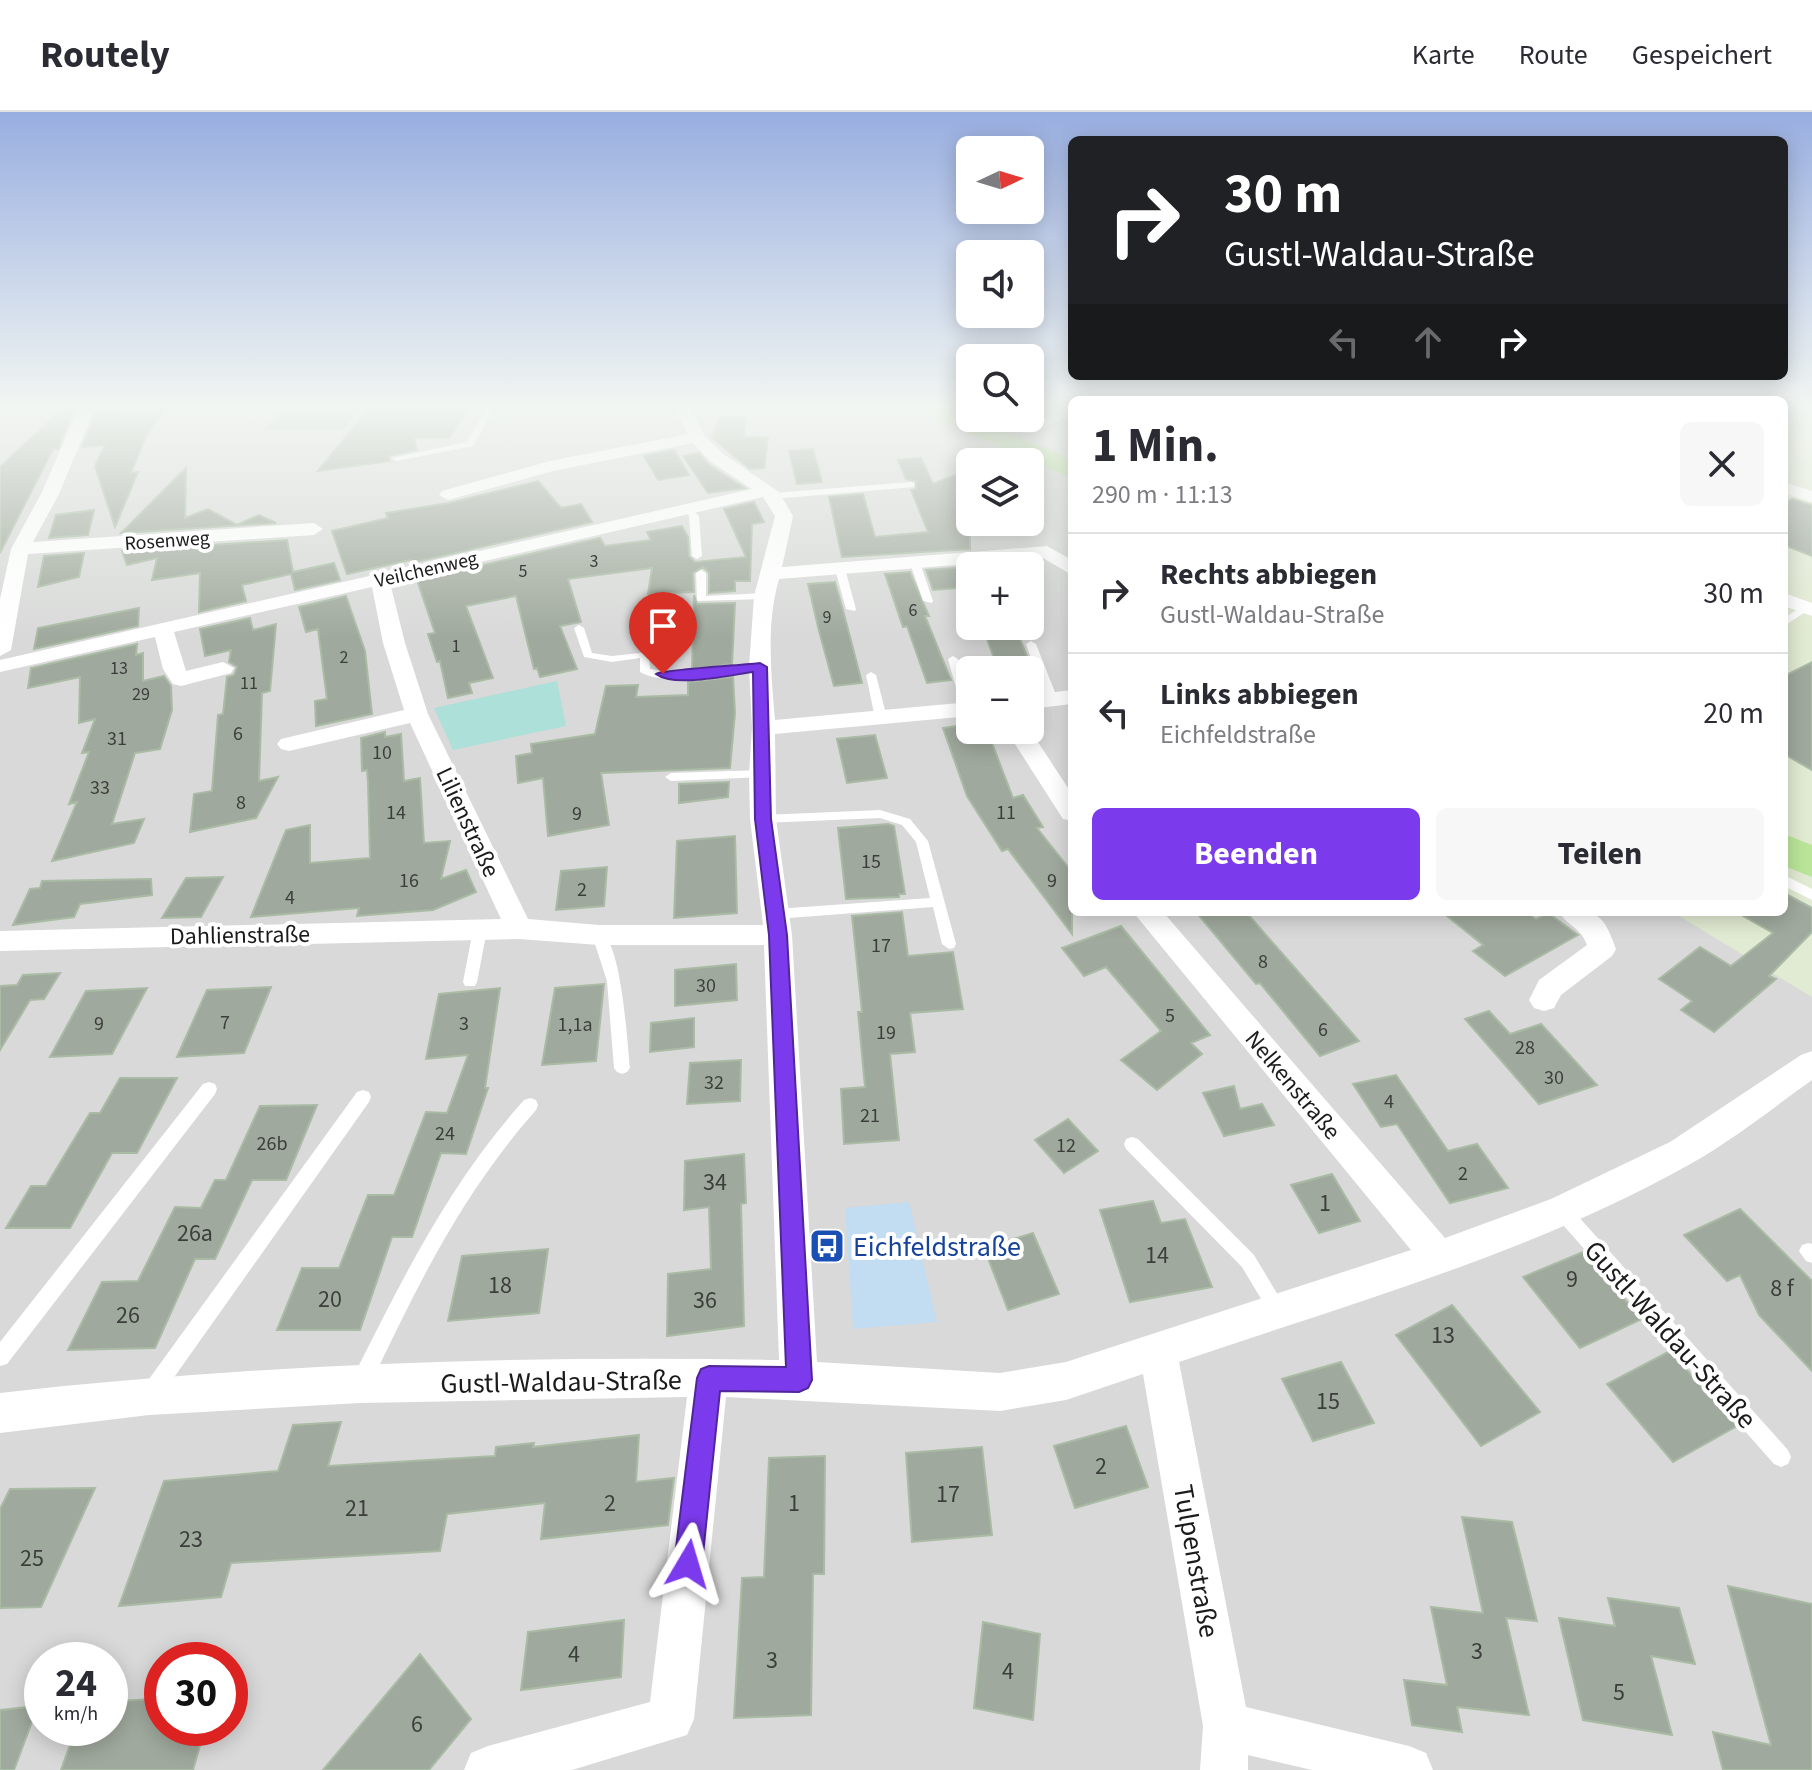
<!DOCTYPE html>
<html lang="de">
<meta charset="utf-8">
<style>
body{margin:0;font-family:"Source Sans 3",sans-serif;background:#f7f7f7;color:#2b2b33;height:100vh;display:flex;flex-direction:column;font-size:30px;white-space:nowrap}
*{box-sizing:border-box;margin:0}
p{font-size:26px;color:#7c7c81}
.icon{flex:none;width:44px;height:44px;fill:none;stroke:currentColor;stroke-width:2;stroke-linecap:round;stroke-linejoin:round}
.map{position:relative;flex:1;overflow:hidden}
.sheet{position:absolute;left:1068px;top:284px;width:720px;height:520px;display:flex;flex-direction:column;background:#fff;border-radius:12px;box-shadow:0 4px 20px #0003}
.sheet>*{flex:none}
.top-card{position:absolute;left:1068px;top:24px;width:720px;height:244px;border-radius:12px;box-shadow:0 4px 20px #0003;background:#202124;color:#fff;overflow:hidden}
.needle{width:52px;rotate:86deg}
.buttons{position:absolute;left:956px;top:24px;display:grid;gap:16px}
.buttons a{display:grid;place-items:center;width:88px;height:88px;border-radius:12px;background:#fff;box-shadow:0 4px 20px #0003;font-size:40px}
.speed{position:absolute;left:24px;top:1530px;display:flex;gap:16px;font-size:40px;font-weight:700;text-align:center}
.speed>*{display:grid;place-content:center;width:104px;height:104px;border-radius:50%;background:#fff;box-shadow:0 4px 20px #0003;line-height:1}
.speed small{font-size:20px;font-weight:400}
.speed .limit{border:12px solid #d22;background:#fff;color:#111}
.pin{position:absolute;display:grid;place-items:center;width:68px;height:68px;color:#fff;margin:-82px -34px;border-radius:50% 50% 50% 0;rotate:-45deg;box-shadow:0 0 8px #0007}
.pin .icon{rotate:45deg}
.me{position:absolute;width:88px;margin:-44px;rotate:7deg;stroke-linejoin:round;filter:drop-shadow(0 0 6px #0008)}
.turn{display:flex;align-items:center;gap:28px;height:168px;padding:0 24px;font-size:36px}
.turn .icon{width:104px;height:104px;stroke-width:2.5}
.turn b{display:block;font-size:56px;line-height:68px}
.lanes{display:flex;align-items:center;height:76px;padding:0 24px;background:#0003;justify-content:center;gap:40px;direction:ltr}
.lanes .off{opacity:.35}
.round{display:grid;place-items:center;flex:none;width:84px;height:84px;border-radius:12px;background:#f7f7f7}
.overview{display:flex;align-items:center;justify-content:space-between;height:136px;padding:0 24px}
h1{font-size:48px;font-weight:700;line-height:60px}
.action{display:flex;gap:16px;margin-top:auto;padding:16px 24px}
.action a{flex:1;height:92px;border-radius:12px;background:#7c3aed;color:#fff;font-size:32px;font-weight:700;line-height:92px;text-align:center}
.action a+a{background:#f7f7f7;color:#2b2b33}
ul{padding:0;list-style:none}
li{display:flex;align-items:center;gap:24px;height:120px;padding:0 24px;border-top:2px solid #e1e1e2}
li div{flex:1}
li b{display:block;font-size:30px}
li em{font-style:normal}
header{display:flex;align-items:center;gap:48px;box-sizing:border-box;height:112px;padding:0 40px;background:#fff;border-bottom:2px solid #e1e1e2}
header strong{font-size:38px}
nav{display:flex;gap:44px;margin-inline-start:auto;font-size:28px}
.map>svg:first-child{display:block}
.residential{fill:#d8d9d8;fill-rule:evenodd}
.commercial{fill:#e1ead2}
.construction{fill:#aebeb4}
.grass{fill:#ace0d9}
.park{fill:#c2dcf2}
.building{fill:#a0a99d;stroke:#aabba5;stroke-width:2}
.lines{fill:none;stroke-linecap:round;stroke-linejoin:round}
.service{fill:#fff;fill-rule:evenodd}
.minor{fill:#fff;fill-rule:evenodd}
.trunk{fill:#bae599;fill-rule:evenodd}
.route{fill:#7c3aed;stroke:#51269a;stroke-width:2}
.labels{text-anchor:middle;stroke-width:8;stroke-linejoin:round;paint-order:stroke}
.far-number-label{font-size:18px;fill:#3c3e3c}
.far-street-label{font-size:20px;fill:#1b1b1b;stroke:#fff}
.number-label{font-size:20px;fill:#3c3e3c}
.street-label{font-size:24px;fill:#1b1b1b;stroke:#fff}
.near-number-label{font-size:24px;fill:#3c3e3c}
.near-transit-label{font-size:28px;fill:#164399;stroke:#fff;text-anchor:start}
.near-street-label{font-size:28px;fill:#1b1b1b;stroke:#fff}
</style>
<header>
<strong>Routely</strong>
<nav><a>Karte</a><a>Route</a><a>Gespeichert</a></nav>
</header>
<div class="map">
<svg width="1812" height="1658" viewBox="0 0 1812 1658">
<rect width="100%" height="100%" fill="#e1ebe1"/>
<path class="residential" d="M0,293H970V306H1030V293H1072V800H1673L1812,885V1658H0ZM970,350H1030V410H970ZM970,454H1030V514H970ZM970,558H1030V618H970ZM42,1548H110V1616H42ZM162,1548H230V1616H162Z"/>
<path class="commercial" d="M1784,293H1812V885L1673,800H1784Z"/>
<path class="construction" d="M285,294H362L344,317L264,318Z"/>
<path class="grass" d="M557,569L566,614L453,638L434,596Z"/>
<path class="park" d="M909,1090L937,1210L853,1217L845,1096Z"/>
<path class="building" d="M66,293H76L58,337H53L0,441V355Z
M371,294H470L449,326H414L417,338L388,344L390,349L318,359Z
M164,298L146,324L131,361L138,360L115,415L95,354L105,333L82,335L96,300Z
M719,305L746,306L744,325H768L764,356L750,357L712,326Z
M813,337L822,370L797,372L789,339Z
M674,338L689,363L658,368L644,344Z
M699,341L708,352L745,376L708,381L683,344Z
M921,346L933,372L970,357V437L842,445L829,385L863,382L875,425L928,420L911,378L916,377V369L906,367L898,348Z
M186,356L185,406L208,397L237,413L259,403L276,411L121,421Z
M538,369L561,396L581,392L592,410L411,451L410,448L347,462L332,419L388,406L386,401L449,391Z
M1792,387L1812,393V444L1784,433V392Z
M754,390L764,410L752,412L750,469H735V479L709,481V461L703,455L693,461L694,480L648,482L652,456L568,467L581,510L560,514L577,557L540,565L537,556L534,557L516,484L466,494L493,566L469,571L472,581L448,586L440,549L437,550L428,522L435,521L417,468L600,426L605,434L651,428L647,420L682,414L688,425L689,444L695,450L746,445L724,397Z
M94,398L88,423L49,426L56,403Z
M287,428L293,460L334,451L340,468L295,478L291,462L242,473L246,489L199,500L200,461L152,468L157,446L127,453L122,439Z
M84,441L79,465L38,475L44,444Z
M970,455V475L933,478L926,458Z
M910,460L929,504H925L951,568L927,571L907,514L903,515L885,462Z
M835,470L843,498L862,571L834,574L818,515L808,472Z
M694,483L697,492L735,491L732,552L692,557Z
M346,484L365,539L372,602L316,614L315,589L327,587L318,517L306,520L299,495Z
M139,496L138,514L34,537L38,516Z
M250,506L253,518L276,512L270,579L262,581L259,669L278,665L256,706L190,720L194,682L212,679L218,603L223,602L227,565L234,563L237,555L229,550L231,538L205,544L200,517Z
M1019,524L1031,554L998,557L987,527Z
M137,532L136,543L143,541V569L164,564L171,574L172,598L160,637L135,641L112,712L144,707L134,731L52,749L77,690L69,692L89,640L82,641L95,607L79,611L80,565L28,576L31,556Z
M1812,550V658L1784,642V564Z
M733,565L735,601L730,656L601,661L609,713L548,724L543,666L518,671L516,644L532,641L531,632L595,622L606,574L638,573L636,585L688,583V570Z
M970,612V618H987L1013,686L1023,683L1043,715L1037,716L1072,760V822L1008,737L1002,739L967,684L943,616Z
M385,620V625L401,622L404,669L420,666L424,731L450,729L441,767L466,758L476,780L433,798L357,804L359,796L251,805L286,718L310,713V751L370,746L368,670L367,658L362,659L361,626Z
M875,623L887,666L847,671L837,627Z
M729,670L728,685L679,691V672Z
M888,712L894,714L905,782H899V785L846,787L838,716Z
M735,724L737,801L674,806L677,729Z
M607,755L604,794L556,798L561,759Z
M223,765L201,805L162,806L186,766Z
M151,767L152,783L80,792L74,805L13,813L30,777L40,776L42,769Z
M1784,781L1812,796V820L1769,864L1776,867L1714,920L1681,898L1692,889L1659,867L1700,835L1731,854L1773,821L1736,800H1784Z
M902,800L908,844L953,840L963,897L910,901L915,940L890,942L899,1028L844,1032L841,977L865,975L858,900H862L852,804Z
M1196,800H1246L1359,929L1320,944L1260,871L1256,872Z
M1442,800H1526L1536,807L1548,801L1578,823L1505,864L1473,839L1483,833Z
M1121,814L1210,923L1191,931L1202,942L1157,978L1121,948L1161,919L1106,855L1084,864L1062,836Z
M736,852L737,888L675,894V858Z
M60,861L44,887L30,888L0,938V874L17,873L23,863Z
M604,872L596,949L542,953L555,876Z
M271,875L244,941L177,945L207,878Z
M147,876L112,942L50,945L86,879Z
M500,876L485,976H488L466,1042L441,1041L412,1125H392L360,1218H277L302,1156H339L368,1083H394L426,1000L447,1001L468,943L426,947L439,882Z
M1489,899L1510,922L1541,912L1597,973L1539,992L1465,907Z
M694,906V935L650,940L651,911Z
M741,948L740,989L687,992L690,951Z
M1396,963L1448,1039L1477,1032L1508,1076L1450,1091L1397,1012L1381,1015L1353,972Z
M120,966H177L137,1041H112L70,1116H6L31,1074H46L90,1001H100Z
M1234,974L1240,997L1262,992L1274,1013L1224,1024L1203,981Z
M317,993L286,1068H252L215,1147H195L155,1236L68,1238L102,1170L138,1169L175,1095L201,1096L215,1068H226L260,994Z
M1068,1007L1098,1039L1064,1061L1035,1028Z
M744,1042L746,1091L741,1092L744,1214L667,1224L668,1162L711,1157L709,1095L684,1098L685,1049Z
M1332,1062L1360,1109L1319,1121L1291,1073Z
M1153,1089L1161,1111L1185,1107L1212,1175L1130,1190L1100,1098Z
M1740,1097L1812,1169V1259L1759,1203L1740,1163L1727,1169L1684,1123Z
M1033,1121L1059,1182L1008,1198L984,1136Z
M548,1137L539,1201L448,1209L462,1144Z
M1583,1140L1642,1207L1580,1236L1523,1165Z
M1452,1193L1540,1300L1481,1334L1396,1223Z
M1670,1239L1737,1314L1673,1350L1607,1272Z
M1341,1250L1374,1311L1313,1329L1282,1267Z
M341,1310L328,1354L495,1344L496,1335L534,1331L533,1335L639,1323L636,1370L674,1366L668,1413L541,1427L545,1391L447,1402L440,1439L231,1451L221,1485L119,1494L164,1369L278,1359L293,1313Z
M1126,1314L1148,1375L1075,1396L1054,1334Z
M982,1335L992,1423L912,1430L906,1341Z
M825,1344L824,1462H813L811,1603L734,1606L742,1466L764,1465L769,1346Z
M95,1376L41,1495L0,1496V1397L10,1377Z
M1462,1405L1512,1410L1537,1509L1506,1506L1529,1603L1457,1595L1462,1620L1412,1613L1404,1568L1447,1573L1431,1495L1483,1501Z
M1728,1474L1812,1492V1658H1723L1713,1620L1771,1633Z
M1608,1486L1679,1496L1695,1552L1651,1544L1672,1623L1583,1608L1559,1506L1615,1514Z
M624,1508L621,1565L521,1578L528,1520Z
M983,1510L1040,1522L1033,1608L974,1596Z
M420,1542L471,1607L429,1658H323Z
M162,1586V1616H205L193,1658H61L76,1616H110V1590Z
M38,1594L14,1658H0V1598Z"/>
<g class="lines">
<path class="service" d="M488,293H496L473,334L396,349L392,346L467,330Z
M911,370L914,371V375L773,387L769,384L773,381Z
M689,394L699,404L702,444L697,447L692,444L689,404L685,397Z
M915,448L920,451L933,489L932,491L923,489L910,451Z
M840,454L845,457L856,497L855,499L846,497L835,457Z
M701,458L706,461V484L764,481L769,484L764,487L697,489L696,461Z
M1806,492L1811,495L1810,497L1784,514V506Z
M579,513L584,516L592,541L612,544L649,540L650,557L681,561L760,552L765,555L760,558C731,562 664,575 640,560V546L612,550L584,545L574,516Z
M1031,529L1036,532L1058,588L1056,590H1048L1046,588L1026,532Z
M953,544L958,547L970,585V600L962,597L948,547Z
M871,560L876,563L887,606L881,609L875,606L866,563Z
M761,658L767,662L765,665L671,669L665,665L671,661Z
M880,698L910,707L928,729L956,832L954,836L949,837L942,832L933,795L776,807L769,802L776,797L930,786L916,730L902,713L880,706L763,711L757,707L763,703Z
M1784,763L1812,777V788L1784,774Z
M480,813L487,818L477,870L475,874H465L463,870L473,818Z
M599,818C622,828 627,930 630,956L627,960L622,962L617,960L614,956L607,869L592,823Z
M209,970L215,972L217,977L215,982L7,1252L0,1254V1230L203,972Z
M363,978L369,980L371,985L369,990L158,1288L151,1291L144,1288L141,1281L144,1274L357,980Z
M530,986L536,988L538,993L536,998C460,1084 418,1173 369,1275L362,1278L355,1275L352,1268L355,1261C405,1162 449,1072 524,988Z
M1132,1025L1138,1027L1254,1143L1284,1193L1287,1199L1284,1205L1278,1208L1272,1205L1242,1155L1126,1037L1124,1032L1126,1027Z
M1562,1091L1568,1093L1788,1338L1791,1345L1788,1352L1781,1355L1774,1352L1556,1105L1553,1099L1556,1093Z
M1808,1131L1812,1132V1151L1806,1149L1799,1139L1802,1133Z"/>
<path class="minor" d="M80,293H96L59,382L33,430L314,411L323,417L314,423L28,442L11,538L0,544V487L11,437L41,382Z
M674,293H690L704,323L722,341L779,380L793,404L782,455L1047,434L1072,448V463L1043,446L779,467C766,512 771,562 775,608L970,590V604L775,622L776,707L792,823L817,1250L1000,1261L1066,1250L1411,1138L1133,800H1163L1445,1126L1551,1087L1670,1030L1801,943L1812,939V968C1773,996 1734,1027 1692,1051C1533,1141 1351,1191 1179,1250L1246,1595L1409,1634L1426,1641L1433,1658H1312L1248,1643V1658H1200L1203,1614L1143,1262L1066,1288L1000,1299L726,1285L694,1607L687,1623L572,1658H464L471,1641L488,1634L650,1590L687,1285L360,1291L149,1303L0,1321V1281C258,1252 519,1243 779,1248L764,833H599L519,827L0,839V819L501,807L410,611L289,639L281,637L277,632L281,627L404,598L383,531L372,475L174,520L186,559L223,550L234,556L231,561L181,574L173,572L163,557L155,525L0,560V548L752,377L710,349L693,331L553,359L448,388L439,383L442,379L550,349L688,322ZM763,385L775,404L754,484L749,555L752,616L749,662L750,707L763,813H599L528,807L428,602L405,531L390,471Z
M1063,293H1072V301L1033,321H1021L1019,318Z
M1784,370L1812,379V390L1784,381Z
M1784,481L1812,491V504L1784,494Z
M1072,578V592L1030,597V583Z
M1006,618H1030L1072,682V709L1063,707Z
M1559,800C1599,800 1602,799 1616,837L1612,844L1561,883L1554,896L1544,899L1534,896L1529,888L1539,868L1587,833C1580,814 1568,815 1559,800Z"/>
<path class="trunk" d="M912,293H946L1072,348V366L915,298Z
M1784,722L1812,733V765L1784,754Z"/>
</g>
<linearGradient id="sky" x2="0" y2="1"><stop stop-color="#98aee0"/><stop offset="0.56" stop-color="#f2f6f2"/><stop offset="1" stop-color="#f2f6f2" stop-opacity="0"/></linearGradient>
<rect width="1812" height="526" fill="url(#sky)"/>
<path class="route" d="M760,551L767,555L771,707L787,823L812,1268L808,1276L799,1280L720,1279L702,1452L698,1462L688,1466L678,1462L674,1452L697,1266L701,1257L709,1254L786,1255L769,823L755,707L753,560C730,563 674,576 656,562C662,558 744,553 760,551Z"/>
<defs>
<symbol id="bus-square" viewBox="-11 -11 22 22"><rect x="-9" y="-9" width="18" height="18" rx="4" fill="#1a4fb4" stroke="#fff"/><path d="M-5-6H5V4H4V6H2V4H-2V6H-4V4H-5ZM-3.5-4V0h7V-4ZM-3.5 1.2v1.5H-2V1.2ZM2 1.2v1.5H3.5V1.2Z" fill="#fff"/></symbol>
</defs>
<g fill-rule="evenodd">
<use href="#bus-square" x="807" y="1114" width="40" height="40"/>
</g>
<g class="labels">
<g class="far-number-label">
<text x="594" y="455">3</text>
<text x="523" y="465">5</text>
<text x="913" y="504">6</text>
<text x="827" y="511">9</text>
<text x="456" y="540">1</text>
<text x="344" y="551">2</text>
<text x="119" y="562">13</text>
<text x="249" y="577">11</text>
<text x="141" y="588">29</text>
</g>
<g class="far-street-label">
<text transform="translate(167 428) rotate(-4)" y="7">Rosenweg</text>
<text transform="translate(426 457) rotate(-13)" y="7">Veilchenweg</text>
</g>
<g class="number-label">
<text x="238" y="628">6</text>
<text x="117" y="633">31</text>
<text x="382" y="647">10</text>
<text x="100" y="682">33</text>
<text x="241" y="697">8</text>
<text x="396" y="707">14</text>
<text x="1006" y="707">11</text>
<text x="577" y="708">9</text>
<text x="871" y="756">15</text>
<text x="409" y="775">16</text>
<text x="1052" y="775">9</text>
<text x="582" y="784">2</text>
<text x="290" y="792">4</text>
<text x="881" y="840">17</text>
<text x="1263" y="856">8</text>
<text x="706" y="880">30</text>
<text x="1170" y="910">5</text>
<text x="225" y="917">7</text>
<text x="99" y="918">9</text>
<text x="464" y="918">3</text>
<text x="575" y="919">1,1a</text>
<text x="1323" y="924">6</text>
<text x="886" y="927">19</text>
<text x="1525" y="942">28</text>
<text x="1554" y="972">30</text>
<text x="714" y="977">32</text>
<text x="1389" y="996">4</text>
<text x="870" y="1010">21</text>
<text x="445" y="1028">24</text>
<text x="272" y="1038">26b</text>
<text x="1066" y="1040">12</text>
<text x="1463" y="1068">2</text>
</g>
<g class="street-label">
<text transform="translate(468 710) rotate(65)" y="8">Lilienstraße</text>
<text transform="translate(240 823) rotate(-1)" y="8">Dahlienstraße</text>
<text transform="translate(1293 973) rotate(50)" y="8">Nelkenstraße</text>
</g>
<g class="near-number-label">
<text x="715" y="1078">34</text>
<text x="1325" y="1099">1</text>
<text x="195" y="1129">26a</text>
<text x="1157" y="1151">14</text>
<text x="1572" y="1175">9</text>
<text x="500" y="1181">18</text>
<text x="1782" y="1184">8 f</text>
<text x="330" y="1195">20</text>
<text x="705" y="1196">36</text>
<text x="128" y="1211">26</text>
<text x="1443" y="1231">13</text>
<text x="1328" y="1297">15</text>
<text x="1101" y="1362">2</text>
<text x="948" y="1390">17</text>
<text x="610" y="1399">2</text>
<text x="794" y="1399">1</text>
<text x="357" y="1404">21</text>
<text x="191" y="1435">23</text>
<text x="32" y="1454">25</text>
<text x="1477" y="1547">3</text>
<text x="574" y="1550">4</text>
<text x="772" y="1556">3</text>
<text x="1008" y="1567">4</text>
<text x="1619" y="1588">5</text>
<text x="417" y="1620">6</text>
</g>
<g class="near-transit-label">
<text x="853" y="1144">Eichfeldstraße</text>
</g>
<g class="near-street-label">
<text transform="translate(1671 1222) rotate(48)" y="10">Gustl-Waldau-Straße</text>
<text transform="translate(561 1269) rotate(-1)" y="10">Gustl-Waldau-Straße</text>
<text transform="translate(1197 1449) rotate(80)" y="10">Tulpenstraße</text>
</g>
</g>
</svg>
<div class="buttons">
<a><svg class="needle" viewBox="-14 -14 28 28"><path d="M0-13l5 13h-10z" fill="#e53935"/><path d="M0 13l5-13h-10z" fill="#7c7c81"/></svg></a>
<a><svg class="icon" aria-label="sound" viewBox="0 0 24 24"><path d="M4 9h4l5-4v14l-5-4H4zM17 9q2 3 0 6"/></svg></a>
<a><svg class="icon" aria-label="search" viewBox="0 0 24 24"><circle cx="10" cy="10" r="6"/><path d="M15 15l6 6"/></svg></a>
<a><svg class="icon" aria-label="layers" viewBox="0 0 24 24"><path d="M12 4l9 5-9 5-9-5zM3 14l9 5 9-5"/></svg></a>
<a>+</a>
<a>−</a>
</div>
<div class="speed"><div>24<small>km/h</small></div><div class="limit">30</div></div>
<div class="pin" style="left:663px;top:562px;background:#d93025"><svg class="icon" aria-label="arrive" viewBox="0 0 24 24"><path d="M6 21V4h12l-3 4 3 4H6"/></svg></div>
<svg class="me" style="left:688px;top:1452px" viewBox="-20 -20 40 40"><path d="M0-17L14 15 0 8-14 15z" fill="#7c3aed" stroke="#fff" stroke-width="4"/></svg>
<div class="top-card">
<div class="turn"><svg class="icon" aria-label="right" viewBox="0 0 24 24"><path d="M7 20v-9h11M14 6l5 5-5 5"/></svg><div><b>30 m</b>Gustl-Waldau-Straße</div></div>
<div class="lanes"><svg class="icon off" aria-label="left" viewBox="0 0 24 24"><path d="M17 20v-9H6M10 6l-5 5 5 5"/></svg><svg class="icon off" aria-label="ahead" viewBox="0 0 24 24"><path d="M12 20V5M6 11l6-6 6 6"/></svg><svg class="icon" aria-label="right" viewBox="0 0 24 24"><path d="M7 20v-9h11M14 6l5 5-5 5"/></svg></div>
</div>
<section class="sheet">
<div class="overview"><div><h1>1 Min.</h1><p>290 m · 11:13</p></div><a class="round"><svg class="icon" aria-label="close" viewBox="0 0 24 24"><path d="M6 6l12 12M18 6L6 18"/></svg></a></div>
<ul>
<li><svg class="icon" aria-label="right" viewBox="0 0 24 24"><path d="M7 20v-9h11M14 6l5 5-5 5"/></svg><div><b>Rechts abbiegen</b><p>Gustl-Waldau-Straße</p></div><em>30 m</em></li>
<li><svg class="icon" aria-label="left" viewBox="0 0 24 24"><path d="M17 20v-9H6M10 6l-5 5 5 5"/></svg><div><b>Links abbiegen</b><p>Eichfeldstraße</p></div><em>20 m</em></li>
</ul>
<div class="action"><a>Beenden</a><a>Teilen</a></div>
</section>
</div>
